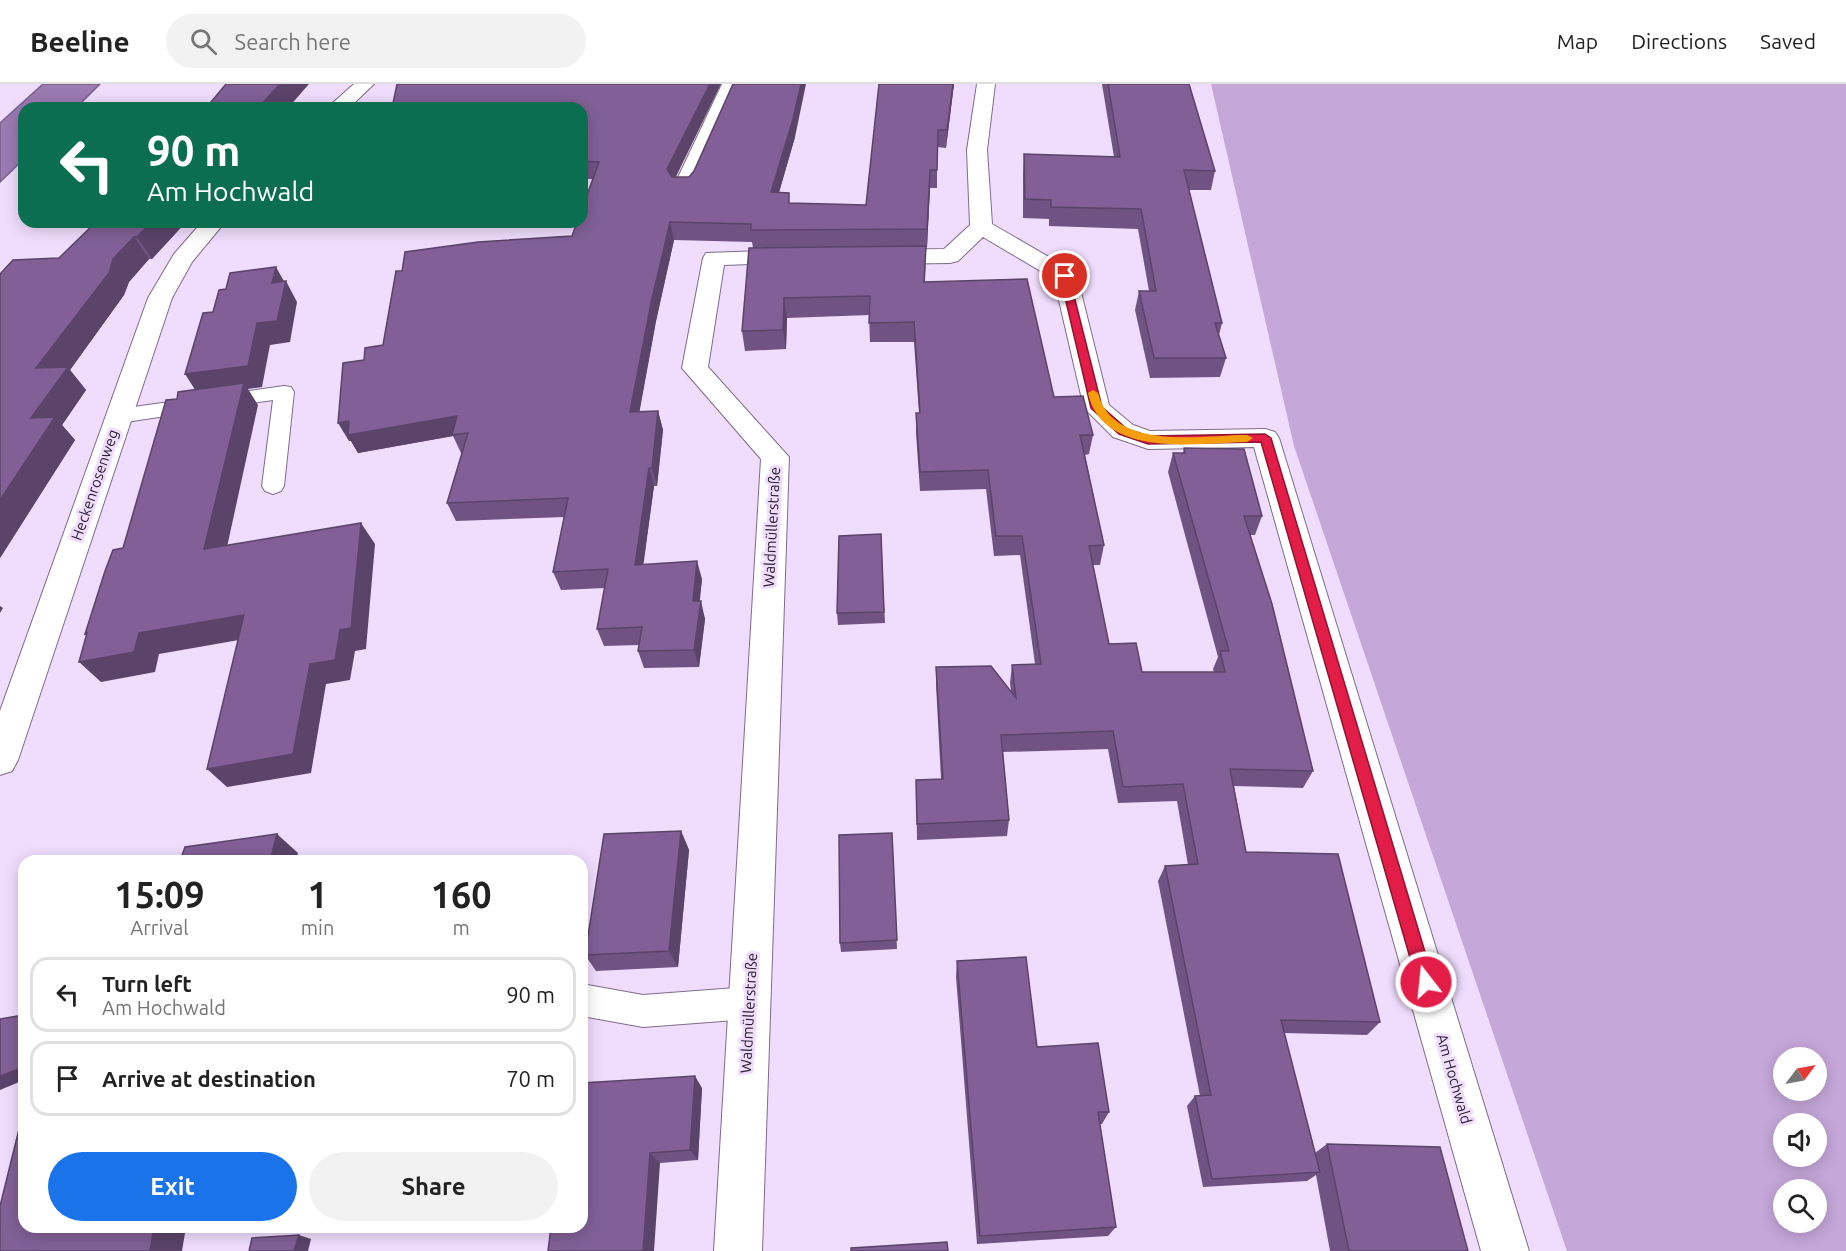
<!DOCTYPE html>
<meta charset="utf-8">
<style>
body{margin:0;font-family:Ubuntu,sans-serif;background:#f2f2f2;color:#222;height:100vh;display:flex;flex-direction:column;font-size:22px;white-space:nowrap}
*{box-sizing:border-box;margin:0}
p{font-size:20px;color:#767676}
.icon{flex:none;width:33px;height:33px;fill:none;stroke:currentColor;stroke-width:2;stroke-linecap:round;stroke-linejoin:round}
.map{position:relative;flex:1;overflow:hidden}
.sheet{position:absolute;left:18px;top:771px;width:570px;height:378px;display:flex;flex-direction:column;background:#fff;border-radius:18px;box-shadow:0 3px 15px #0003}
.sheet>*{flex:none}
.banner{position:absolute;left:18px;top:18px;width:570px;height:126px;border-radius:18px;box-shadow:0 3px 15px #0003;background:#0b6e4f;color:#fff;overflow:hidden}
.needle{width:39px;rotate:58deg}
.controls{position:absolute;left:1773px;top:963px;display:grid;gap:12px}
.controls a{display:grid;place-items:center;width:54px;height:54px;border-radius:50%;background:#fff;box-shadow:0 3px 15px #0003;font-size:30px}
.pin{position:absolute;display:grid;place-items:center;width:51px;height:51px;color:#fff;margin:-26px;border:3px solid #fff;border-radius:50%;box-shadow:0 2px 6px #0007}
.me{position:absolute;width:66px;margin:-33px;rotate:344deg;stroke-linejoin:round;filter:drop-shadow(0 0 4px #0008)}
.turn{display:flex;align-items:center;gap:21px;height:126px;padding:0 30px;font-size:27px}
.turn .icon{width:78px;height:78px;stroke-width:2.5}
.turn b{display:block;font-size:42px;line-height:51px}
.eta{display:flex;justify-content:space-evenly;align-items:center;height:102px;text-align:center}
.eta b{font-size:36px;font-weight:600;line-height:42px}
.cta{display:flex;gap:12px;margin-top:auto;padding:12px 30px}
.cta a{flex:1;height:69px;border-radius:36px;background:#1a73e8;color:#fff;font-size:24px;font-weight:600;line-height:69px;text-align:center}
.cta a+a{background:#f2f2f2;color:#222}
ul{padding:0;list-style:none}
li{display:flex;align-items:center;gap:18px;height:75px;margin:0 12px 9px;padding:0 18px;border:3px solid #e0e0e0;border-radius:18px}
li div{flex:1}
li b{display:block;font-size:22px}
li em{font-style:normal}
header{display:flex;align-items:center;gap:36px;box-sizing:border-box;height:84px;padding:0 30px;background:#fff;border-bottom:2px solid #e0e0e0}
header strong{font-size:28px}
nav{display:flex;gap:33px;margin-inline-start:auto;font-size:21px}
.search{width:420px;height:54px;background:#f2f2f2;display:flex;align-items:center;gap:15px;box-sizing:border-box;padding:0 21px;border-radius:33px;color:#767676;font-size:22px}
.map>svg:first-child{display:block}
.green{fill:#c5a7d9;fill-rule:evenodd}
.water{fill:#9c7ab2;stroke:#7a608b;stroke-width:1.5}
.lines{fill:none;stroke-linecap:round;stroke-linejoin:round}
.service-casing{stroke:#7e6c8a;stroke-width:2}
.minor-casing{stroke:#7e6c8a;stroke-width:2}
.service{fill:#fff;fill-rule:evenodd}
.minor{fill:#fff;fill-rule:evenodd}
.wall{fill:#705382}
.shaded-wall{fill:#5b436a}
.building{fill:#826097;stroke:#5b436a;stroke-width:1.5}
.route{fill:#e11d48;stroke:#92132f;stroke-width:1.5}
.slow{fill:#f59e0b}
.labels{text-anchor:middle;stroke-width:6;stroke-linejoin:round;paint-order:stroke}
.street-label{font-size:15px;fill:#2a232f;stroke:#f0ddfe}
</style>
<header>
<strong>Beeline</strong>
<div class="search"><svg class="icon" aria-label="search" viewBox="0 0 24 24"><circle cx="10" cy="10" r="6"/><path d="M15 15l6 6"/></svg>Search here</div>
<nav><a>Map</a><a>Directions</a><a>Saved</a></nav>
</header>
<div class="map">
<svg width="1846" height="1167" viewBox="0 0 1846 1167">
<rect width="100%" height="100%" fill="#f0ddfe"/>
<path class="green" d="M1211,0H1846V1167H1567L1294,362ZM1784,974H1816V1006H1784ZM1784,1040H1816V1072H1784ZM1784,1106H1816V1138H1784Z"/>
<path class="water" d="M43,0H100L76,24H24V75L0,98V39Z"/>
<g class="lines">
<defs>
<path id="service" d="M284,302L291,303L294,308L284,402L281,407L273,410L265,407L262,402L273,316L119,339L112,337L109,332L112,327L119,325Z
M582,900L643,911L749,903L760,908L765,919L760,930L749,935L643,943L582,932Z"/>
<path id="minor" d="M354,0H374L349,24H327Z
M722,0H740L695,104L692,109H676L673,104Z
M977,0H995L987,66L992,140L1073,187L1077,192L1109,321L1133,341L1150,347L1265,345L1275,348L1279,354L1529,1167H1481L1254,363L1148,365L1113,353L1084,324L1054,195L983,153L958,177L950,179L880,180L872,178L869,173L872,168L880,166L944,165L970,141L967,66Z
M202,138H225L192,178L172,214L18,676L12,687L0,691V627L148,214L174,170Z
M793,166L801,168L804,173L801,178L724,181L708,283L789,373L762,1167H714L761,375L682,284L703,174L706,169Z"/>
</defs>
<use href="#service" class="service-casing"/>
<use href="#minor" class="minor-casing"/>
<use href="#service" class="service"/>
<use href="#minor" class="minor"/>
</g>
<path class="wall" d="M879,0H954L946,64L937,63V104H930L927,163H926L925,198L1054,313L1093,351L1089,370L1085,371L1104,461L1100,481H1093L1109,560L1142,588H1214L1213,585L1218,573L1168,388L1173,369H1183L1184,364L1262,432L1255,451H1250L1313,687L1303,704L1234,702L1246,768L1380,938L1367,951L1284,949L1315,1069L1327,1060L1468,1167H1330L1316,1091L1307,1097L1203,1103L1187,1022L1195,1012H1200L1158,797L1165,782L1188,781L1177,717L1118,719L1108,665L1003,668L1009,736L1007,752L917,756L916,696L941,695L936,601V583L1011,607L1010,599L1012,581L1035,580L1020,471L994,472L986,405L920,407L916,349V329H919L914,258H870L869,231L787,234L786,265L745,267L742,247L753,164L752,158L674,156L656,237L639,328L658,327L663,346L657,402H654L643,480L702,495L699,517L705,535L699,583L644,584L638,567L639,561L604,562L597,545L605,504L561,506L553,488L565,433L456,437L447,419L462,369H461L453,352L358,369L351,357H349L364,276L383,261L402,187L572,152L593,95H582V24L676,93H689L795,53L779,108L790,119L866,121Z
M1102,0H1189L1215,87L1211,106H1189L1222,239L1219,251L1226,274L1220,293L1150,294L1135,226L1139,207H1149L1138,145L1049,142V135L1023,134V89L1024,70L1114,73Z
M96,138H186L152,175H149L129,198L124,211L70,286L86,306L62,341L75,356L0,474L59,174Z
M881,450L885,539L838,541L837,529Z
M681,747L689,766L678,883L596,887L585,871Z
M892,749L897,865L841,868L840,859Z
M957,877L1037,963L1109,1028L1102,1040H1100L1116,1143L1108,1152L977,1160L956,893Z
M702,1004L698,1076L660,1079L551,1143Z"/>
<path class="shaded-wall" d="M280,0H309L288,24H258Z
M710,0H721L671,103L667,85Z
M801,0H806L795,53L774,126L771,108Z
M953,0H954L946,64L947,46Z
M930,86V104L927,163V145Z
M151,138H186L152,175L137,153Z
M670,138L674,156L656,237L636,347L630,328L651,219Z
M134,153L149,175L129,198L124,211L70,286L86,306L62,341L75,356L0,474V416L31,334L36,284L113,175Z
M276,183L285,199L286,197L297,218L290,258L270,261L262,303L248,305L258,321L222,486L204,465L199,312L185,290L257,239L272,199Z
M784,214L787,234L786,265L783,246Z
M658,327L663,346L657,402L652,384Z
M457,332L452,351L453,352L358,369L351,357H349L338,339L349,337Z
M649,384L654,402L641,499L635,481Z
M361,439L375,460L366,565L355,567L350,596L326,600L311,689L227,703L207,685L310,580Z
M697,477L702,495L698,535L693,517Z
M701,517L705,535L699,583L694,566Z
M0,522L3,524L0,529Z
M244,531L261,552L159,570L155,588L101,598L79,578L139,549Z
M681,747L689,766L678,883L669,867Z
M277,750L298,769L296,777H270Z
M24,983V996L0,1006V992Z
M695,992L702,1004L698,1076L690,1066Z
M650,1069L660,1079L654,1167H643Z
M154,1143H186L182,1167H150Z
M299,1151L311,1155L308,1167H294Z"/>
<path class="building" d="M226,0H280L258,24H206Z
M397,0H710L667,85L672,93H689L694,87L733,0H801L793,35L771,108L789,109V119L866,121L879,0H953L947,46H938L937,86H930L927,145L751,146V140L670,138L651,219L630,328L658,327L652,384H649L635,481L697,477L693,517H701L694,566L638,567L642,543L597,545L608,485L553,488L568,414L447,419L468,349L452,351L457,332L348,351L349,337L338,339L343,279L364,276L365,264L383,261L396,187H402L405,168L478,158L572,152L577,138H582V125L599,78L582,77V24H392Z
M1108,0H1189L1215,87L1184,86L1222,239H1215L1226,274H1154L1139,207H1156L1141,125L1051,123V116L1025,115L1024,70L1120,73Z
M96,138H151L137,153H134L113,175L109,189L36,284L68,283L31,334L55,333L0,416V190L13,176L59,174Z
M926,162L924,198L1027,195L1054,313L1083,312L1093,351H1080L1104,461L1089,462L1109,560L1136,559L1142,588H1225L1220,567H1229L1173,369H1185L1184,364L1244,365L1262,432H1244L1272,520L1313,687L1230,685L1246,768L1338,770L1380,938L1281,936L1320,1088L1212,1095L1195,1012L1211,1011L1165,782L1198,780L1183,700L1123,703L1113,647L1001,651L1009,736L917,740L916,696L943,695L936,583L991,582L1016,614L1012,581L1041,580L1022,452H996L988,386L920,388L916,329H920L914,238L869,239L870,212L784,214L783,246L742,247L749,164Z
M276,183L272,199L286,197L277,237L257,239L248,282L185,290L203,229L213,228L219,206L226,205L230,189Z
M244,299L204,465L361,439L351,544L340,546L335,576L310,580L293,670L207,685L244,531L139,549L134,568L79,578L87,549L85,550L105,487L113,466L123,464L166,316L177,315L178,308Z
M881,450L884,528L837,529L839,452Z
M681,747L669,867L585,871L604,750Z
M892,749L897,856L840,859L839,751Z
M277,750L270,777H180L185,763Z
M1026,873L1037,963L1098,959L1109,1028H1098L1116,1143L980,1152L957,877Z
M24,931V983L0,992V935Z
M695,992L690,1066L650,1069L643,1167H548L551,1143H582V999Z
M24,1025V1143H154L150,1167H0V1122Z
M1327,1060L1440,1063L1468,1167H1349Z
M299,1151L294,1167H249L252,1154Z
M947,1158L948,1167H851V1164Z"/>
<path class="route" d="M1065,189L1069,192L1102,323L1127,345L1149,352L1265,350L1271,354L1434,898L1432,904L1426,907L1420,904L1417,898L1261,358L1148,360L1119,350L1091,324L1060,192Z"/>
<path class="slow" d="M1093,306L1098,309C1113,368 1202,351 1247,351L1253,354L1247,358C1196,359 1103,375 1088,309Z"/>
<g class="labels">
<g class="street-label">
<text transform="translate(95 401) rotate(-71)" y="5">Heckenrosenweg</text>
<text transform="translate(772 443) rotate(-87)" y="5">Waldmüllerstraße</text>
<text transform="translate(749 929) rotate(-87)" y="5">Waldmüllerstraße</text>
<text transform="translate(1454 995) rotate(74)" y="5">Am Hochwald</text>
</g>
</g>
</svg>
<div class="controls">
<a><svg class="needle" viewBox="-14 -14 28 28"><path d="M0-13l5 13h-10z" fill="#e53935"/><path d="M0 13l5-13h-10z" fill="#767676"/></svg></a>
<a><svg class="icon" aria-label="sound" viewBox="0 0 24 24"><path d="M4 9h4l5-4v14l-5-4H4zM17 9q2 3 0 6"/></svg></a>
<a><svg class="icon" aria-label="search" viewBox="0 0 24 24"><circle cx="10" cy="10" r="6"/><path d="M15 15l6 6"/></svg></a>
</div>
<div class="pin" style="left:1065px;top:192px;background:#d93025"><svg class="icon" aria-label="arrive" viewBox="0 0 24 24"><path d="M6 21V4h12l-3 4 3 4H6"/></svg></div>
<svg class="me" style="left:1426px;top:898px" viewBox="-20 -20 40 40"><circle r="17" fill="#e11d48" stroke="#fff" stroke-width="3"/><path d="M0-11L8 9 0 5-8 9z" fill="#fff"/></svg>
<div class="banner">
<div class="turn"><svg class="icon" aria-label="left" viewBox="0 0 24 24"><path d="M17 20v-9H6M10 6l-5 5 5 5"/></svg><div><b>90 m</b>Am Hochwald</div></div>
</div>
<section class="sheet">
<div class="eta">
<div><b>15:09</b><p>Arrival</p></div>
<div><b>1</b><p>min</p></div>
<div><b>160</b><p>m</p></div>
</div>
<ul>
<li><svg class="icon" aria-label="left" viewBox="0 0 24 24"><path d="M17 20v-9H6M10 6l-5 5 5 5"/></svg><div><b>Turn left</b><p>Am Hochwald</p></div><em>90 m</em></li>
<li><svg class="icon" aria-label="arrive" viewBox="0 0 24 24"><path d="M6 21V4h12l-3 4 3 4H6"/></svg><div><b>Arrive at destination</b></div><em>70 m</em></li>
</ul>
<div class="cta"><a>Exit</a><a>Share</a></div>
</section>
</div>
